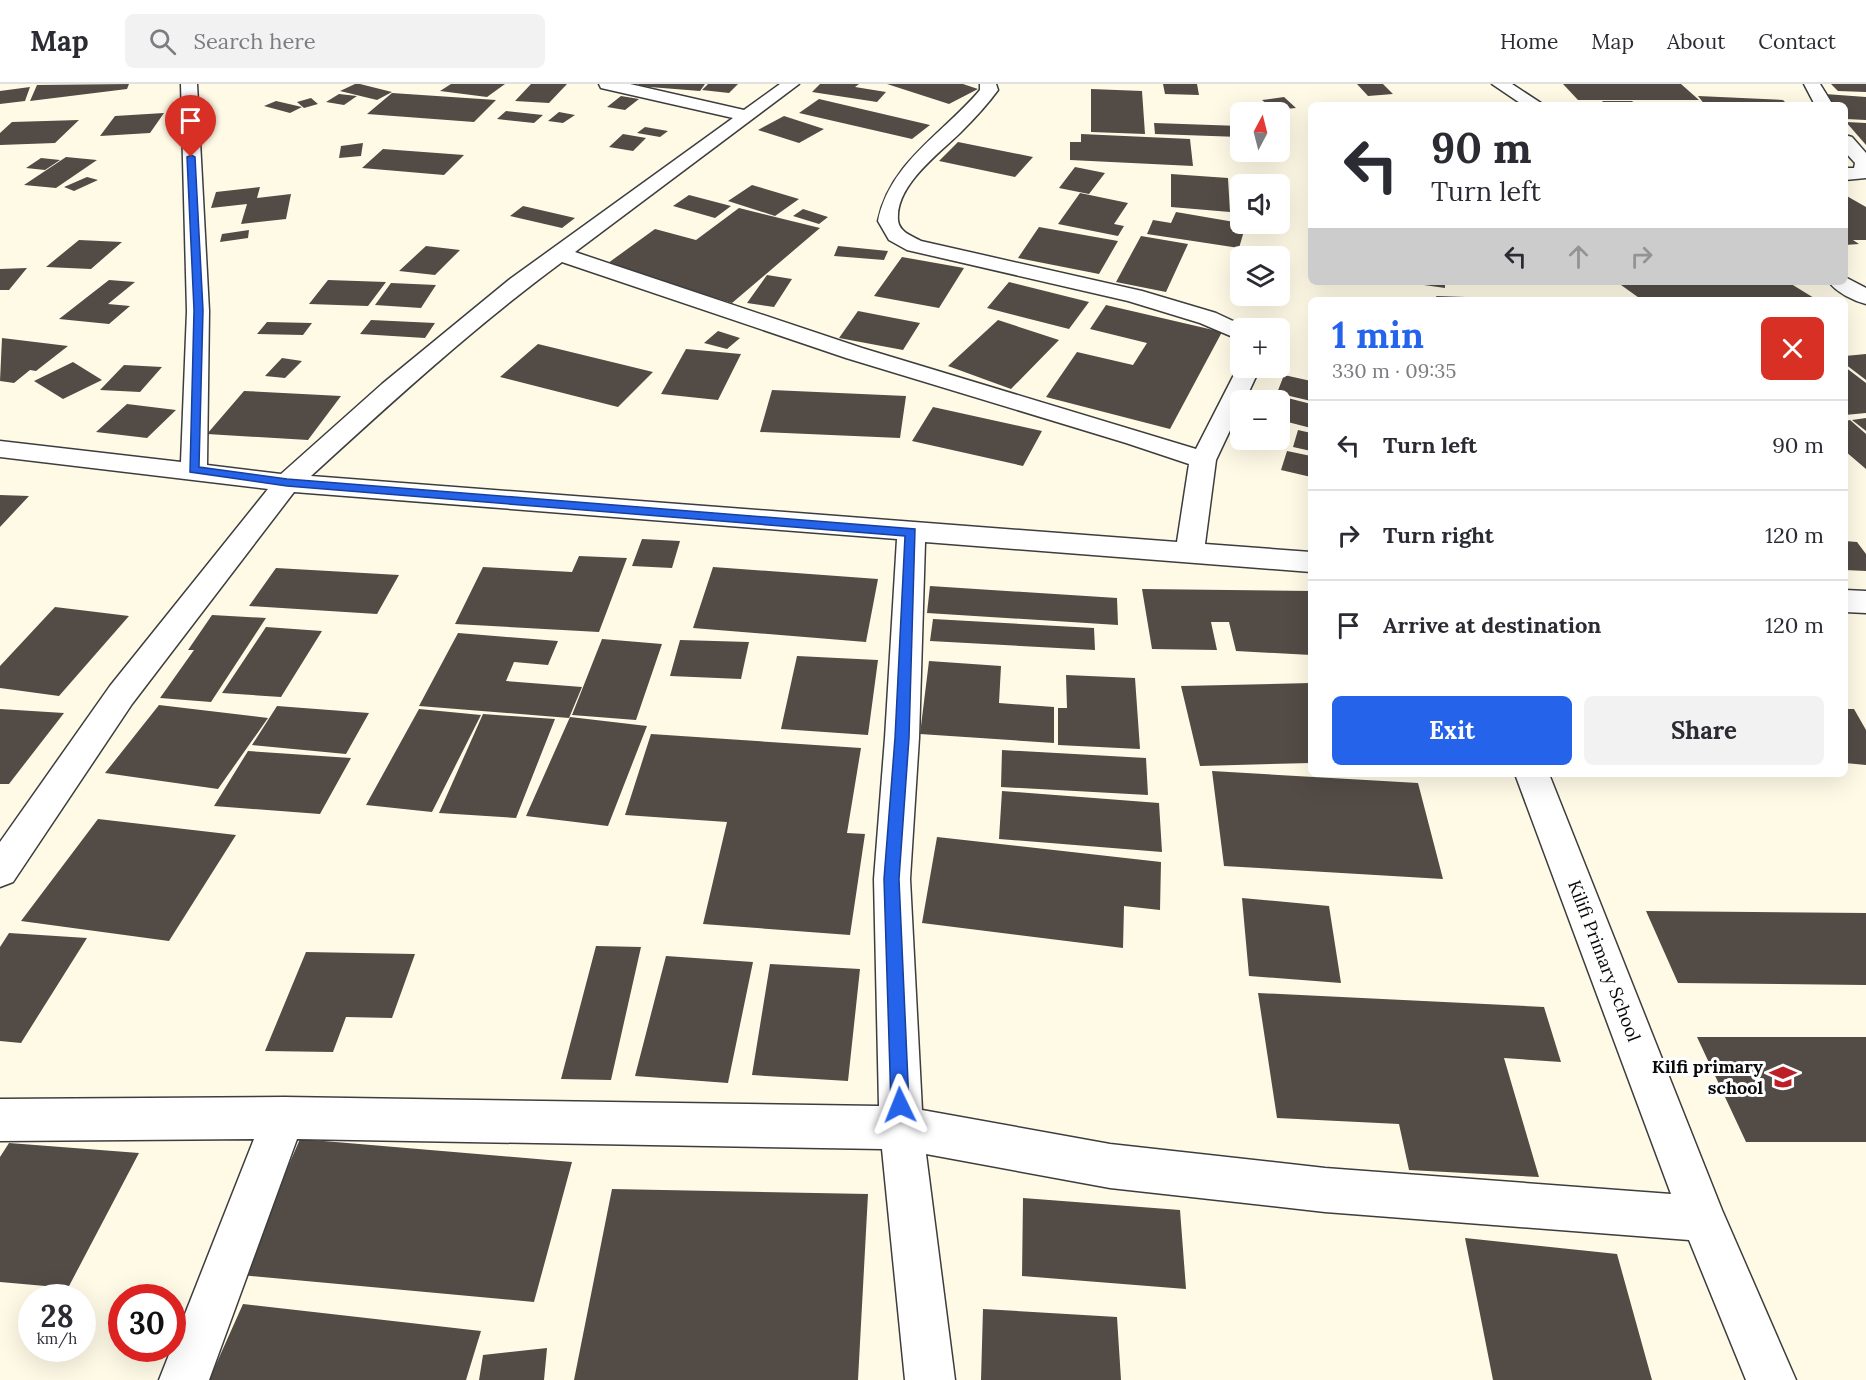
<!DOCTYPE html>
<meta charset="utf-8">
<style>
body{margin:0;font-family:Lora,serif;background:#f2f2f3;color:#2b2b33;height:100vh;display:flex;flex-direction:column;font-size:22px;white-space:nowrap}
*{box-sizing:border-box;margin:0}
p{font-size:20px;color:#7c7c81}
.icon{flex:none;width:33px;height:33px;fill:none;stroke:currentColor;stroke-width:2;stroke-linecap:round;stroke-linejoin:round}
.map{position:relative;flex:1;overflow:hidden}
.drawer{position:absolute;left:1308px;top:213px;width:540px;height:480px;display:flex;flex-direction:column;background:#fff;border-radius:9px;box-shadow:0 6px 24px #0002}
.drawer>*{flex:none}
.hud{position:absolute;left:1308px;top:18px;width:540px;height:183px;border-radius:9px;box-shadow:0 6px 24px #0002;background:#fff;color:#2b2b33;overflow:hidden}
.needle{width:39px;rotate:7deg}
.fabs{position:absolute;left:1230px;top:18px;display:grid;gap:12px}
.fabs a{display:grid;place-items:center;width:60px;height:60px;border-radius:9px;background:#fff;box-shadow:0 6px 24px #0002;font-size:30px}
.speed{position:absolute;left:18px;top:1200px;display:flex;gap:12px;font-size:30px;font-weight:700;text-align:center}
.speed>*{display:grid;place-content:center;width:78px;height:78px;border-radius:50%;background:#fff;box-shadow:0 6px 24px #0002;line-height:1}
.speed small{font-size:15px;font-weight:400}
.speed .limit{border:9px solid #d22;background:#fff;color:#111}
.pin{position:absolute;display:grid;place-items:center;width:51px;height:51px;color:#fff;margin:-62px -26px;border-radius:50% 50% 50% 0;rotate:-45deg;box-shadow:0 0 6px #0007}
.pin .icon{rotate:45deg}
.me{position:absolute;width:66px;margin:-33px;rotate:358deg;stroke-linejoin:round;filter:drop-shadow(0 0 4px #0008)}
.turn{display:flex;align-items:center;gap:21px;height:126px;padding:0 24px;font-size:27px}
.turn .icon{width:78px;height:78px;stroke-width:2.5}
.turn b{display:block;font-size:42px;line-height:51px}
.lanes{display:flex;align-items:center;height:57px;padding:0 24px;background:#0003;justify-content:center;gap:30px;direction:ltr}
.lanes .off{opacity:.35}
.round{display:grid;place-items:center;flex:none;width:63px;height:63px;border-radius:9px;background:#f2f2f3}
.overview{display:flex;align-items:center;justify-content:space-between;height:102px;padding:0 24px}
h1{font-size:36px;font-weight:800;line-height:45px;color:#2563eb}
.button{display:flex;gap:12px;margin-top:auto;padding:12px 24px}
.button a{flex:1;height:69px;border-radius:9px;background:#2563eb;color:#fff;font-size:24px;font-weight:800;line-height:69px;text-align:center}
.button a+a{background:#f2f2f3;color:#2b2b33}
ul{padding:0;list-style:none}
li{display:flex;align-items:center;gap:18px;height:90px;padding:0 24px;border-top:2px solid #e1e1e2}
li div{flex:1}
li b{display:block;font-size:22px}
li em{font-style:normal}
header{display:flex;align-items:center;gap:36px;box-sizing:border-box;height:84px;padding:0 30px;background:#fff;border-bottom:2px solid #e1e1e2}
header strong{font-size:28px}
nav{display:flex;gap:33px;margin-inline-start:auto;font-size:21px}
.search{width:420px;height:54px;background:#f2f2f3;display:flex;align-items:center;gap:15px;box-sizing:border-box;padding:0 21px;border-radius:9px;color:#7c7c81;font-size:22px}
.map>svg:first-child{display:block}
.building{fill:#534b46}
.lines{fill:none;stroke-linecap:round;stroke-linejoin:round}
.minor-casing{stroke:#3d3d3d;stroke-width:3}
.tertiary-casing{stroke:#3d3d3d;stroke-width:3}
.minor{fill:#fff;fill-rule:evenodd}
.tertiary{fill:#fff;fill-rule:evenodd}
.route{fill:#2563eb;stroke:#184099;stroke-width:1.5}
.labels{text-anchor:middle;stroke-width:6;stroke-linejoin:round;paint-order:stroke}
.near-street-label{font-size:18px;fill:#0a0a0a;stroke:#fff}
.near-poi-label{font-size:18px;font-weight:bold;fill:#0a0a0a;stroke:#fff;text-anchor:end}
</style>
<header>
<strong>Map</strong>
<div class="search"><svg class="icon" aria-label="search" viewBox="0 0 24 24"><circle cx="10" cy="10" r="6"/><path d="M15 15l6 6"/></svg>Search here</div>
<nav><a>Home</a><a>Map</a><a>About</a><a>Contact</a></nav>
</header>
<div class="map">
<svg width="1866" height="1296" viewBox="0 0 1866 1296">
<rect width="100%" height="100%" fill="#fffae6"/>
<path class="building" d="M129,0L127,5L30,17L37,1Z
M355,0H360L392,8L377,16L340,7Z
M451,0H505L487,13L440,7Z
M531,0H567L549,19L515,17Z
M639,0H705L700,7L637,2Z
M708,0H738L729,9L702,6Z
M820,0H859L855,3L886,8L877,18L812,8Z
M887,0H963L978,5L949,20Z
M1163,0H1197L1199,11L1165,10Z
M1357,0H1383L1393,10L1368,12Z
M1563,0H1681L1699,16H1578Z
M1831,0H1866V8L1838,7Z
M30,3L25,17L0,20V7Z
M1091,5L1142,7L1145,50L1091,48Z
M392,9L496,16L474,38L367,30Z
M339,10L357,12L344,21L326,18Z
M1825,10L1866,13V36L1846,35L1845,21H1834Z
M621,12L639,15L625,26L607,23Z
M1698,12L1783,16L1788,21H1705Z
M1284,13L1296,24L1274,26L1262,16Z
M311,14L318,20L304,24L297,18Z
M819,15L930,41L912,55L799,29Z
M276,17L302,23L290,29L264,22Z
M1602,17H1632L1637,21H1606Z
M506,27L543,31L534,39L497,35Z
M559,28L575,31L563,39L548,37Z
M164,29L150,49L100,52L115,32Z
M784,32L824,45L799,59L758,46Z
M79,36L55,59L0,61V49L12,38Z
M1846,38L1866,39V61Z
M1154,39L1240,42V53L1155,50Z
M645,43L668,47L660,53L637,49Z
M623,50L646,54L633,67L609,63Z
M1081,50L1190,55L1193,82L1070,76V58H1081Z
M958,58L1033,73L1015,93L939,77Z
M363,59L361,72L339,74L341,62Z
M383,65L464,71L444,91L362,84Z
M66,73L97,76L56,104L24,101Z
M41,74L60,76L45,86L26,84Z
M1075,83L1105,89L1089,110L1059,104Z
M1171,90L1228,94L1230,128L1171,123Z
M87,93L98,96L74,107L64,103Z
M752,101L799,115L775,132L728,117Z
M260,103L257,114L291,110L286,135L241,140L247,120L211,124L216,108Z
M1080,109L1128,119L1114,140L1124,142L1118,152L1058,140Z
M689,111L731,122L715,134L673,122Z
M1845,111L1866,123V156H1853L1859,160L1845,161Z
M523,122L575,134L562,144L510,132Z
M739,124L820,144L732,219L604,182L655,145L696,156Z
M803,125L828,133L819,140L793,132Z
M1176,128L1246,140L1239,164L1147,150L1153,136L1171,139Z
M1039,143L1118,157L1099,190L1018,174Z
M249,146L248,154L220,158L222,150Z
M1141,152L1188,160L1166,208L1116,198Z
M79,156L122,158L91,185L46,183Z
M426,162L460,166L435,191L399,187Z
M838,162L888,167L884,176L834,172Z
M902,173L964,184L939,224L874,212Z
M27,184L9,206H0V185Z
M767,191L792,195L774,223L747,219Z
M109,196L135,198L108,220L130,222L109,240L59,235Z
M328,196L386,198L368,222L309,220Z
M1009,198L1089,218L1069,245L987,224Z
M1410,198H1445V204L1410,199Z
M1630,198H1788L1814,214L1642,216L1621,201Z
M391,199L436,201L421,224L375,221Z
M1436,212L1466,213L1467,216H1438Z
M1106,221L1222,248L1170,345L1046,313L1077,268L1133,281L1147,259L1090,245Z
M858,227L920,239L903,266L839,254Z
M371,236L435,239L425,254L360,250Z
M998,236L1059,256L1011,305L948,282Z
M267,238L312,239L303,251L257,250Z
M718,247L740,254L727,265L704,259Z
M2,254L68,262L36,287L30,286L14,299L0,297Z
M538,260L653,288L618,323L500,293Z
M686,265L741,270L718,316L661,310Z
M1866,270V296L1845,280V272Z
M282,274L302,277L285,294L265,292Z
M73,278L102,296L63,315L34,297Z
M124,281L162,283L140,308L100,306Z
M1845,283L1866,299V329L1845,331Z
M1284,291L1311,297V317L1277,309Z
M772,306L906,312L900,354L760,348Z
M244,307L341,312L308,356L207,350Z
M1276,311L1311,320V344L1280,336V316H1274Z
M127,320L176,326L147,354L96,348Z
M933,323L1042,347L1023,382L912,357Z
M1866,334V347L1852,336Z
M1850,336L1866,350V385L1845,367V337Z
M1298,346L1311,349V367L1293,363Z
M1287,367L1311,372V393L1281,386Z
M0,411L29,412L0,443Z
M642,455L680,457L672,484L632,482Z
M1845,457L1857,458L1866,470V487L1845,486Z
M579,472L627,474L599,548L455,540L483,483L572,488Z
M713,483L878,495L866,558L693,544Z
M276,484L399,491L377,530L249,522Z
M930,502L1117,514L1118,541L927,529Z
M1142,505L1311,507V571L1236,567L1229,538H1211L1217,566L1152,565Z
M55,523L129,532L59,612L0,604V582Z
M212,531L266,534L211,618L160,614L194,566H188Z
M933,535L1094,544L1095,566L930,557Z
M266,543L322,547L281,613L222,609Z
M458,549L558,557L548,581L514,578L506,597L582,603L569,634L419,622Z
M602,555L662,560L636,636L572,631Z
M680,556L749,558L741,595L670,592Z
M797,572L878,576L868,651L781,645Z
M929,577L1001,582L999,619L1054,623V659L920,650Z
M1066,591L1135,594L1140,665L1058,661V624H1067Z
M1311,599V679L1200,682L1181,602Z
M159,621L268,634L218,705L105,689Z
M277,622L369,629L346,670L252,661Z
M0,625L64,629L9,700H0Z
M419,625L481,631L432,728L366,721Z
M1845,625H1854L1866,646V681L1845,679Z
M483,630L555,635L516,734L439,729Z
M570,633L647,642L608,742L526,732Z
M651,650L861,664L847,749L865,750L850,851L703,840L727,738L625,731Z
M1002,666L1146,674L1148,711L1001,703Z
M248,667L351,674L320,730L214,722Z
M1212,687L1418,699L1443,795L1224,782Z
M1002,707L1159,719L1162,768L999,755Z
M98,735L236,751L169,857L21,837Z
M937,753L1161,778L1160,826L1124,822L1123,864L922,839Z
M1242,814L1329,822L1341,899L1249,892Z
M1646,827L1866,829V901L1678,899Z
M9,849L87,854L21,959L0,957V863Z
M596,862L641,863L611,996L561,995Z
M306,868L415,870L392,934L346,933L333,968L265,967Z
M666,872L753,878L728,999L635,992Z
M770,880L860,885L848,997L752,991Z
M1258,909L1544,923L1561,978L1504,974L1539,1093L1409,1086L1399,1040L1277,1034Z
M1697,953H1866V1058H1746Z
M300,1055L572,1078L534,1218L241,1191Z
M9,1059L139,1069L68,1204L0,1198V1073Z
M612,1105L868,1110L858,1296H574Z
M1023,1114L1180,1126L1186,1205L1022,1192Z
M1465,1154L1617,1170L1652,1296H1493Z
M243,1220L481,1247L466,1296H209Z
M983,1225L1117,1233L1121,1296H981Z
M547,1264L544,1296H479L483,1271Z"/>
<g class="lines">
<defs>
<path id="minor" d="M181,0H197L209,227L207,381L281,390L382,300L510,195L733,34L601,4L599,0H630L744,26L780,0H799L575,168L862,264L1196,365L1240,279V284H1260L1245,316H1240V325L1216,376L1205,460L1311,468V488L925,458L919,654L910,795L922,1026L1110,1060L1325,1084L1671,1110L1515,690H1549L1722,1126L1796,1296H1746L1689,1156L1325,1128L1110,1104L926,1070L955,1296H905L882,1065L297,1055L209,1296H159L254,1055L0,1057V1015L284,1013L879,1022L874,795L885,654L897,455L294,408L132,620L13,798L0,803V758L110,602L268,405L0,373V357L181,378L187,227ZM562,178L846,274L1126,359L1189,380L1177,458L311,392C392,318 474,243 562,178Z
M980,0H996L998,6C987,21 974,35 961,48C940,69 895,101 898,136C899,148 912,152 921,157L1142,207L1216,229L1248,244H1240V256L1200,239L1128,217L907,166L889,156L878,137C890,78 944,49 980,6Z
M1804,0H1820L1833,21H1815Z
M1845,51L1852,53L1866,69V94L1845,96V84H1854L1855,79L1845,68Z
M1845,506L1866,507V529L1845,528Z"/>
<path id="tertiary" d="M1492,0H1512L1544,21H1523Z
M1845,193L1866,204V220C1854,217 1836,208 1829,198H1845Z"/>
</defs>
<use href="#minor" class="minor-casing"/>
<use href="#tertiary" class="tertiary-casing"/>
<use href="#minor" class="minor"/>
<use href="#tertiary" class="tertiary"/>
</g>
<path class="route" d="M191,71L195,73L203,226L199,383L287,395L915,445L909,654L899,795L909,1021L906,1027L900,1030L894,1027L891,1021L884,795L895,654L905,452L287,402L190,388L194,226L187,73Z"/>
<defs>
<symbol id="school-bare" viewBox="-9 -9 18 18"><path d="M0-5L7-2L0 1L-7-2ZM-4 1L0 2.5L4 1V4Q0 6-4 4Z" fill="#bd1f27" stroke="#fff" stroke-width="2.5" paint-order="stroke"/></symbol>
</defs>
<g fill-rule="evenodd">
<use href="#school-bare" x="1764" y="974" width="38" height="38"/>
</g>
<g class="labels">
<g class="near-street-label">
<text transform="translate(1604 877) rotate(69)" y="6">Kilifi Primary School</text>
</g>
<g class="near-poi-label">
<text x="1763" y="989">Kilfi primary<tspan x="1763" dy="21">school</tspan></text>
</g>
</g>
</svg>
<div class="fabs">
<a><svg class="needle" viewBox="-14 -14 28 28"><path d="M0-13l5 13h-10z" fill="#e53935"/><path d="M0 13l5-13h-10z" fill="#7c7c81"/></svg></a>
<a><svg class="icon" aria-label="sound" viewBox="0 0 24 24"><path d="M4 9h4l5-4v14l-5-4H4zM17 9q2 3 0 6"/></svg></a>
<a><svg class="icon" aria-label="layers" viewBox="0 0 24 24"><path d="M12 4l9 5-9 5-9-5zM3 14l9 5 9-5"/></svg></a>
<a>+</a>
<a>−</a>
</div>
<div class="speed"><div>28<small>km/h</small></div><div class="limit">30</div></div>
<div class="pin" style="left:191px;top:73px;background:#d93025"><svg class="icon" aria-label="arrive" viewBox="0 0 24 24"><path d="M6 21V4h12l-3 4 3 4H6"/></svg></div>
<svg class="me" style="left:900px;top:1021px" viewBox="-20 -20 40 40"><path d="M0-17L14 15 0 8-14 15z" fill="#2563eb" stroke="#fff" stroke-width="4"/></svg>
<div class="hud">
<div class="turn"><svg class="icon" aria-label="left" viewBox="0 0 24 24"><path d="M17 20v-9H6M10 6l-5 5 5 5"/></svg><div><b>90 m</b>Turn left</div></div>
<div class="lanes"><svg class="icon" aria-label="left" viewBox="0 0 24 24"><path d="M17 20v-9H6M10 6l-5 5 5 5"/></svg><svg class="icon off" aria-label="ahead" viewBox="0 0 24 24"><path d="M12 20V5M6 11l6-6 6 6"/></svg><svg class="icon off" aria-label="right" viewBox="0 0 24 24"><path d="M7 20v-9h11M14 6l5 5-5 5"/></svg></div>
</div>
<section class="drawer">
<div class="overview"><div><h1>1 min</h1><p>330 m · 09:35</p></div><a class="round" style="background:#d93025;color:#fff"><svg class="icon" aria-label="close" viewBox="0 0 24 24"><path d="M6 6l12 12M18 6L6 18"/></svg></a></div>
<ul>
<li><svg class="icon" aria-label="left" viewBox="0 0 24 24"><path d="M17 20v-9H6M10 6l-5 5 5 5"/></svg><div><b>Turn left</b></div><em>90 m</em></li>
<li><svg class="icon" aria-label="right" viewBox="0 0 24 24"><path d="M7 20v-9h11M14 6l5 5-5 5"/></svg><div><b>Turn right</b></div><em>120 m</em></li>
<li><svg class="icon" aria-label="arrive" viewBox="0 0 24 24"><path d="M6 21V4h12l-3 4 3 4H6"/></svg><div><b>Arrive at destination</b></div><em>120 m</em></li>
</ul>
<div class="button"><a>Exit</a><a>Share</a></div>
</section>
</div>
